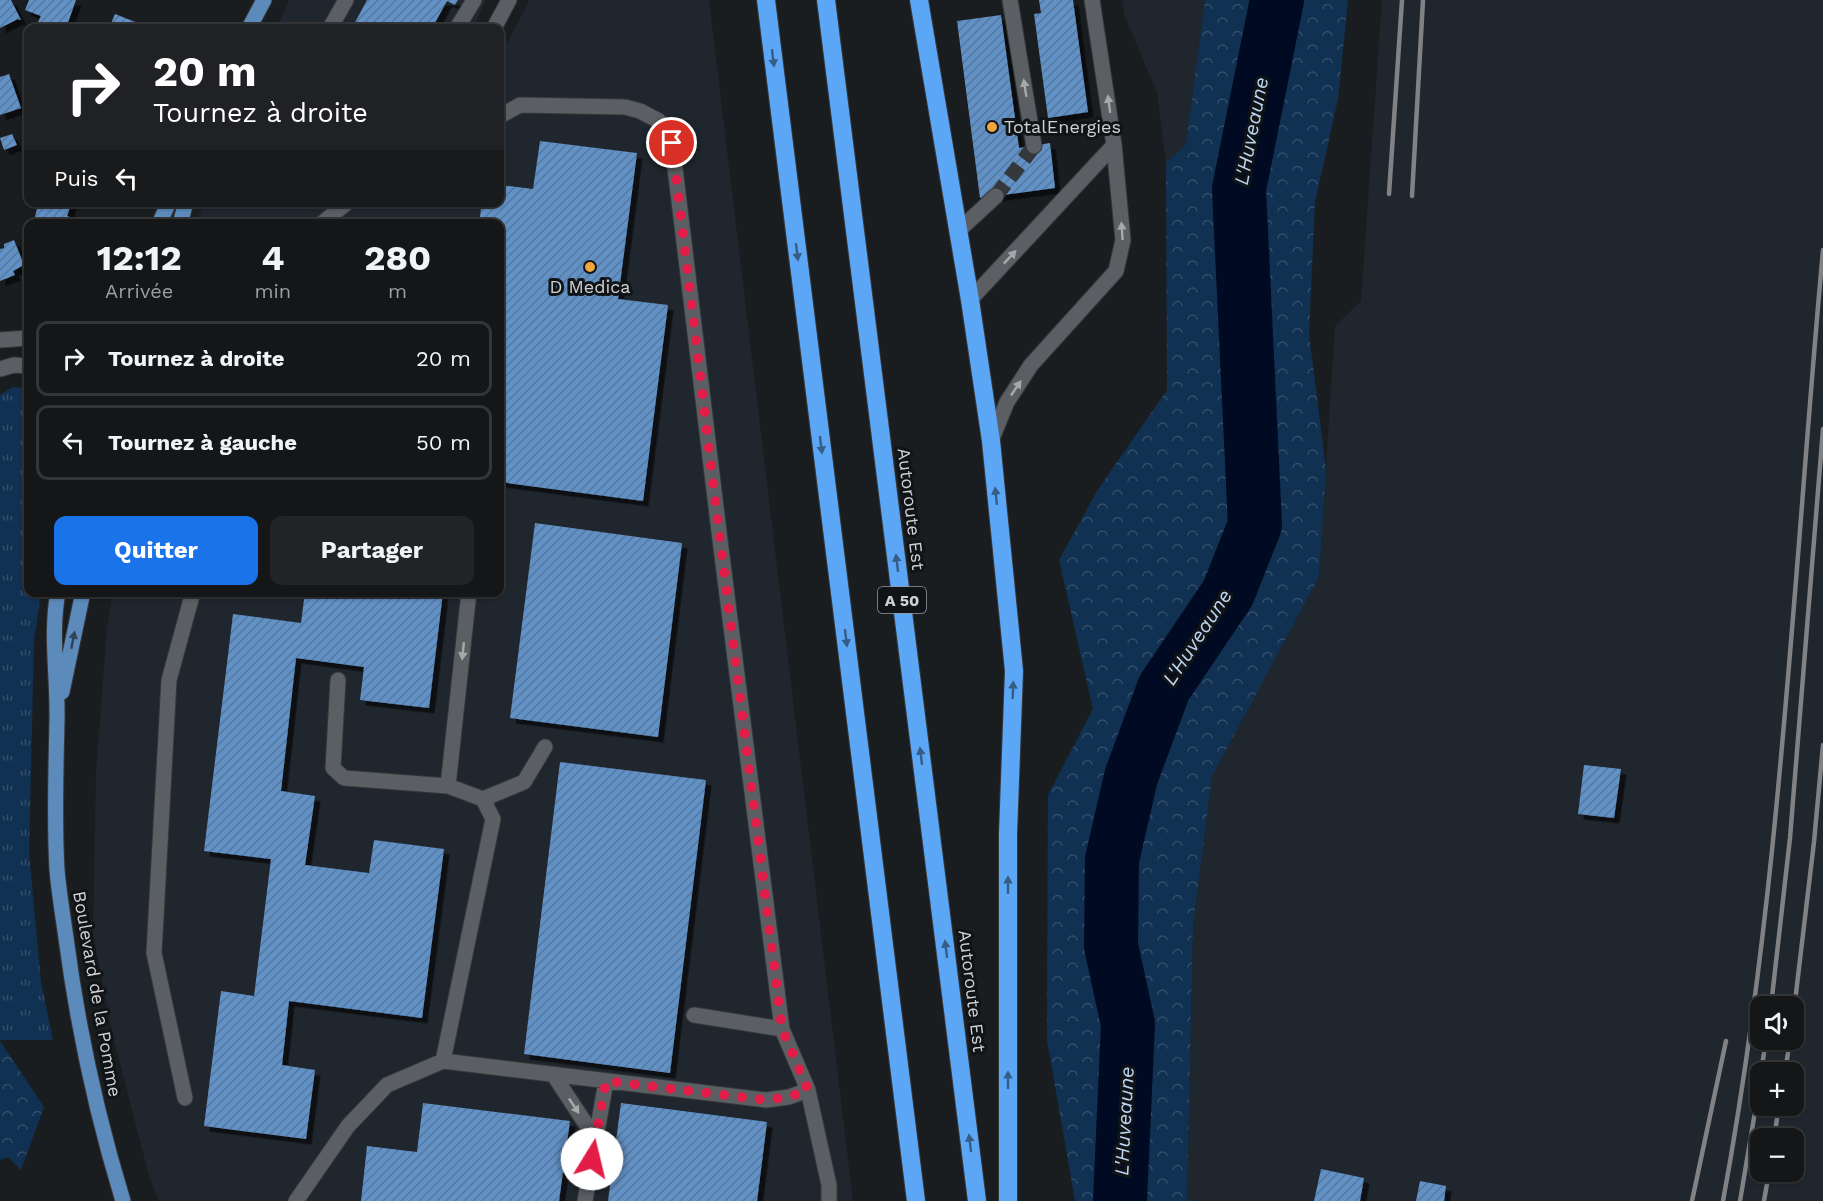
<!DOCTYPE html>
<html lang="fr">
<meta charset="utf-8">
<style>
body{margin:0;font-family:"Work Sans",sans-serif;background:#212325;color:#f1f3f6;height:100vh;display:flex;flex-direction:column;font-size:22px;white-space:nowrap}
*{box-sizing:border-box;margin:0}
p{font-size:20px;color:#9d9fa2}
.icon{flex:none;width:33px;height:33px;fill:none;stroke:currentColor;stroke-width:2;stroke-linecap:round;stroke-linejoin:round}
.map{position:relative;flex:1;overflow:hidden}
.panel{position:absolute;left:24px;top:219px;width:480px;height:378px;display:flex;flex-direction:column;background:#141618;border-radius:12px;box-shadow:0 2px 4px #0004,0 0 0 2px #333537}
.panel>*{flex:none}
.banner{position:absolute;left:24px;top:24px;width:480px;height:183px;border-radius:12px;box-shadow:0 2px 4px #0004,0 0 0 2px #333537;background:#202124;color:#fff;overflow:hidden}
.buttons{position:absolute;left:1750px;top:996px;display:grid;gap:12px}
.buttons a{display:grid;place-items:center;width:54px;height:54px;border-radius:12px;background:#141618;box-shadow:0 2px 4px #0004,0 0 0 2px #333537;font-size:30px}
.pin{position:absolute;display:grid;place-items:center;width:51px;height:51px;color:#fff;margin:-26px;border:3px solid #fff;border-radius:50%;box-shadow:0 2px 6px #0007}
.me{position:absolute;width:66px;margin:-33px;rotate:9deg;stroke-linejoin:round;filter:drop-shadow(0 0 4px #0008)}
.turn{display:flex;align-items:center;gap:21px;height:126px;padding:0 30px;font-size:27px}
.turn .icon{width:78px;height:78px;stroke-width:2.5}
.turn b{display:block;font-size:42px;line-height:51px}
.then{display:flex;align-items:center;height:57px;padding:0 30px;background:#0003;gap:12px;font-size:22px}
.eta{display:flex;justify-content:space-evenly;align-items:center;height:102px;text-align:center}
.eta b{font-size:36px;font-weight:700;line-height:42px}
.action{display:flex;gap:12px;margin-top:auto;padding:12px 30px}
.action a{flex:1;height:69px;border-radius:12px;background:#1a73e8;color:#fff;font-size:24px;font-weight:700;line-height:69px;text-align:center}
.action a+a{background:#212325;color:#f1f3f6}
ul{padding:0;list-style:none}
li{display:flex;align-items:center;gap:18px;height:75px;margin:0 12px 9px;padding:0 18px;border:3px solid #333537;border-radius:12px}
li div{flex:1}
li b{display:block;font-size:22px}
li em{font-style:normal}
.map>svg:first-child{display:block}
.built{fill:#20262e;fill-rule:evenodd}
.grass{fill:url(#grass-tufts)}
.forest{fill:url(#forest-crowns)}
.lines{fill:none;stroke-linecap:round;stroke-linejoin:round}
.river{stroke:#000a22;stroke-width:54}
.building{fill:url(#building-hatch);filter:url(#shadow)}
.minor-tunnel{stroke:#35383b;stroke-width:15;stroke-dasharray:15 8;stroke-linecap:butt}
.minor-casing{stroke:#36383a;stroke-width:17}
.major-casing{stroke:#36383a;stroke-width:17}
.highway-casing{stroke:#36383a;stroke-width:20}
.minor{stroke:#5b5f63;stroke-width:15}
.major{stroke:#5c8abb;stroke-width:15}
.highway{stroke:#5ca6f6;stroke-width:18}
.rail{stroke:#808285;stroke-width:4.5}
.oneway{fill:#365d86}
.oneway2{fill:#a6a9ac}
.oneway3{fill:#2f4359}
.route{stroke:#e11d48;stroke-width:10;stroke-dasharray:0 18}
.poi-dot{fill:#f0a63e;stroke:#111417;stroke-width:2}
.labels{text-anchor:middle;stroke-width:6;stroke-linejoin:round;paint-order:stroke}
.shield{fill:#111417;stroke:#96989b;stroke-width:1.5}
.shield-label{font-size:16px;font-weight:bold;fill:#cfd1d4}
.poi-label{font-size:18px;fill:#cfd1d4;stroke:#111417;text-anchor:start}
.street-label{font-size:18px;fill:#cfd1d4;stroke:#111417}
.water-label{font-size:20px;font-style:italic;fill:#bbd5f2;stroke:#111417}
</style>
<div class="map">
<svg width="1823" height="1201" viewBox="0 0 1823 1201">
<defs>
<pattern id="grass-tufts" width="24" height="20" patternUnits="userSpaceOnUse" patternTransform="scale(1.5)"><rect width="24" height="20" fill="#113152"/><path d="M3 7l-1-3M5 7V3M7 7l1-3M15 17l-1-3M17 17v-4M19 17l1-3" fill="none" stroke="#334e6a"/></pattern>
<pattern id="forest-crowns" width="20" height="18" patternUnits="userSpaceOnUse" patternTransform="scale(1.5)"><rect width="20" height="18" fill="#113152"/><path d="M2 6a3 3 0 1 1 6 0M12 15a3 3 0 1 1 6 0" fill="none" stroke="#334e6a"/></pattern>
<pattern id="building-hatch" width="6" height="6" patternUnits="userSpaceOnUse" patternTransform="scale(1.5)"><rect width="6" height="6" fill="#6291c6"/><path d="M-1 1l2-2M0 6l6-6M5 7l2-2" fill="none" stroke="#57789e"/></pattern>
<filter id="shadow"><feDropShadow dx="5.5" dy="5.5" stdDeviation="0" flood-color="#0009"/></filter>
</defs>
<rect width="100%" height="100%" fill="#1a1d20"/>
<path class="built" d="M289,0H486L473,28H277Z
M529,0H709L853,1201H159L149,1176L113,1036L93,934L96,772L107,628L113,593L500,592V224L196,223L204,203L500,202V56L524,11Z
M1122,0H1205L1186,146L1166,162L1157,93L1125,16Z
M1382,0H1823V1201H1187L1193,926L1212,775L1319,577L1335,326L1361,301ZM1761,1006H1794V1040H1761ZM1761,1072H1794V1106H1761ZM1761,1138H1794V1172H1761Z"/>
<path class="grass" d="M13,387L25,388L28,390V592L41,593L34,640L29,853L41,982L53,1040H0V395Z"/>
<path class="forest" d="M1205,0H1348L1338,99L1315,202L1309,334L1326,469L1319,577L1212,776L1193,926L1187,1201H1075L1047,1040L1048,795L1093,709L1059,560L1097,491L1167,390L1166,162L1186,145Z
M0,1041L44,1107L21,1170L8,1157L0,1160Z"/>
<g class="lines">
<path class="river" d="M1120,1201L1128,1024L1111,946L1112,860L1131,777L1164,688L1228,593L1255,525L1239,189L1277,0"/>
</g>
<path class="building" d="M0,0H11L21,20L18,19L0,28Z
M29,0H76L66,28H44L36,26L41,16L25,10Z
M367,0H458L455,5L447,1L432,28H352Z
M1039,0H1073L1088,112L1048,118L1034,14L1041,13Z
M115,14L143,25L149,28H109Z
M1001,15L1019,148L1050,143L1055,188L980,198L957,21Z
M9,74L21,108L0,115V77Z
M12,134L17,145L4,150L0,138Z
M540,141L637,153L618,299L668,305L643,501L500,482V224H479L482,202H500V185L533,189Z
M27,202H72L67,216L80,221L79,224H33L37,209Z
M14,240L24,265L13,271L15,275L0,281V249L4,248V244Z
M535,523L682,543L658,737L510,718Z
M305,592H443L429,708L360,700L364,667L296,658L281,791L315,796L305,865L369,873L374,840L444,849L422,1018L289,1001L282,1065L315,1070L306,1139L204,1126L221,991L254,996L271,859L204,851L233,614L301,623Z
M560,762L706,780L670,1073L524,1054Z
M1584,765L1621,769L1614,818L1578,814Z
M423,1103L570,1121L559,1201H361L367,1146L417,1152Z
M621,1103L767,1122L757,1201H608Z
M1321,1169L1364,1178L1360,1201H1314Z
M1420,1181L1446,1186L1444,1201H1416Z"/>
<g class="lines">
<path class="minor-tunnel" d="M996,196L1034,146"/>
<defs>
<path id="minor" d="M1010,0L1034,146
M330,28L346,0
M457,28L474,0
M494,28L509,0
M500,116L520,105L625,107L640,111L659,121L672,143L720,540L782,1029L808,1090L829,1185V1201
M321,224L348,202
M958,231L996,196
M970,300L1114,145L1092,0
M0,340L28,338
M0,369L14,365L28,366
M991,441L1007,402L1031,365L1116,271L1123,240L1114,145
M448,786L469,592
M483,799L524,782L545,747
M694,1015L782,1029
M443,1061L766,1100L789,1097L808,1090
M553,1074L595,1138
M185,1098L154,953L169,680L193,592
M296,1201L348,1126L387,1085L443,1061L493,819L483,799L448,786L344,778L333,768L338,680
M585,1201L606,1081"/>
<path id="major" d="M249,28L264,0
M159,224L169,202
M180,224L186,202
M58,592C50,635 58,677 57,720C56,770 54,820 57,870C59,893 63,916 66,938C78,1029 96,1113 123,1201
M62,692L83,592"/>
<path id="highway" d="M766,0L916,1201
M826,0L977,1201
M919,0L970,300L991,441L1014,671L1008,834V1201"/>
</defs>
<use href="#minor" class="minor-casing"/>
<use href="#major" class="major-casing"/>
<use href="#highway" class="highway-casing"/>
<use href="#minor" class="minor"/>
<use href="#major" class="major"/>
<use href="#highway" class="highway"/>
<path class="rail" d="M1389,194L1402,0
M1412,196L1423,0
M1771,1006L1790,838L1823,429
M1794,1010L1814,842L1823,745
M1761,1072L1766,1040
M1785,1072L1790,1040
M1774,1138L1779,1106
M1692,1201L1726,1041
M1723,1201C1781,887 1794,567 1823,250
M1740,1201L1761,1076
M1764,1201L1769,1172"/>
</g>
<defs><path id="oneway-solid" d="M-6-.8H1V-3.2L6.5 0L1 3.2V.8H-6Z" transform="scale(1.5)"/></defs>
<g class="oneway">
<use href="#oneway-solid" transform="translate(773 58) rotate(83)"/>
<use href="#oneway-solid" transform="translate(797 252) rotate(83)"/>
<use href="#oneway-solid" transform="translate(821 445) rotate(83)"/>
<use href="#oneway-solid" transform="translate(996 496) rotate(-96)"/>
<use href="#oneway-solid" transform="translate(897 563) rotate(-97)"/>
<use href="#oneway-solid" transform="translate(846 638) rotate(83)"/>
<use href="#oneway-solid" transform="translate(1013 690) rotate(-88)"/>
<use href="#oneway-solid" transform="translate(921 756) rotate(-97)"/>
<use href="#oneway-solid" transform="translate(1008 885) rotate(-90)"/>
<use href="#oneway-solid" transform="translate(946 949) rotate(-97)"/>
<use href="#oneway-solid" transform="translate(1008 1080) rotate(-90)"/>
<use href="#oneway-solid" transform="translate(970 1143) rotate(-97)"/>
</g>
<g class="oneway2">
<use href="#oneway-solid" transform="translate(1025 88) rotate(-99)"/>
<use href="#oneway-solid" transform="translate(1109 104) rotate(-98)"/>
<use href="#oneway-solid" transform="translate(1122 231) rotate(-94)"/>
<use href="#oneway-solid" transform="translate(1010 257) rotate(-47)"/>
<use href="#oneway-solid" transform="translate(1016 388) rotate(-56)"/>
<use href="#oneway-solid" transform="translate(463 651) rotate(96)"/>
<use href="#oneway-solid" transform="translate(574 1106) rotate(56)"/>
</g>
<use class="oneway3" href="#oneway-solid" transform="translate(73 640) rotate(-79)"/>
<g class="lines">
<path class="route" d="M592,1159L606,1081L766,1100L789,1097L808,1090L782,1029L720,540L672,143"/>
</g>
<g class="poi-dot">
<circle cx="992" cy="127" r="6"/>
<circle cx="590" cy="267" r="6"/>
</g>
<g class="labels">
<rect class="shield" x="878" y="587" width="48" height="26" rx="4.5"/>
<g class="shield-label">
<text x="902" y="606">A 50</text>
</g>
<g class="poi-label">
<text x="1004" y="133">TotalEnergies</text>
<text x="590" y="293" text-anchor="middle">D Medica</text>
</g>
<g class="street-label">
<text transform="translate(911 509) rotate(83)" y="6">Autoroute Est</text>
<text transform="translate(972 991) rotate(83)" y="6">Autoroute Est</text>
<text transform="translate(97 994) rotate(80)" y="6">Boulevard de la Pomme</text>
</g>
<g class="water-label">
<text transform="translate(1251 131) rotate(-79)" y="7">L'Huveaune</text>
<text transform="translate(1197 637) rotate(-57)" y="7">L'Huveaune</text>
<text transform="translate(1124 1121) rotate(-87)" y="7">L'Huveaune</text>
</g>
</g>
</svg>
<div class="buttons">
<a><svg class="icon" aria-label="sound" viewBox="0 0 24 24"><path d="M4 9h4l5-4v14l-5-4H4zM17 9q2 3 0 6"/></svg></a>
<a>+</a>
<a>−</a>
</div>
<div class="pin" style="left:672px;top:143px;background:#d93025"><svg class="icon" aria-label="arrive" viewBox="0 0 24 24"><path d="M6 21V4h12l-3 4 3 4H6"/></svg></div>
<svg class="me" style="left:592px;top:1159px" viewBox="-20 -20 40 40"><circle r="19" fill="#fff"/><path d="M0-13L10 11 0 6-10 11z" fill="#e11d48"/></svg>
<div class="banner">
<div class="turn"><svg class="icon" aria-label="right" viewBox="0 0 24 24"><path d="M7 20v-9h11M14 6l5 5-5 5"/></svg><div><b>20 m</b>Tournez à droite</div></div>
<div class="then">Puis<svg class="icon" aria-label="left" viewBox="0 0 24 24"><path d="M17 20v-9H6M10 6l-5 5 5 5"/></svg></div>
</div>
<section class="panel">
<div class="eta">
<div><b>12:12</b><p>Arrivée</p></div>
<div><b>4</b><p>min</p></div>
<div><b>280</b><p>m</p></div>
</div>
<ul>
<li><svg class="icon" aria-label="right" viewBox="0 0 24 24"><path d="M7 20v-9h11M14 6l5 5-5 5"/></svg><div><b>Tournez à droite</b></div><em>20 m</em></li>
<li><svg class="icon" aria-label="left" viewBox="0 0 24 24"><path d="M17 20v-9H6M10 6l-5 5 5 5"/></svg><div><b>Tournez à gauche</b></div><em>50 m</em></li>
</ul>
<div class="action"><a>Quitter</a><a>Partager</a></div>
</section>
</div>
